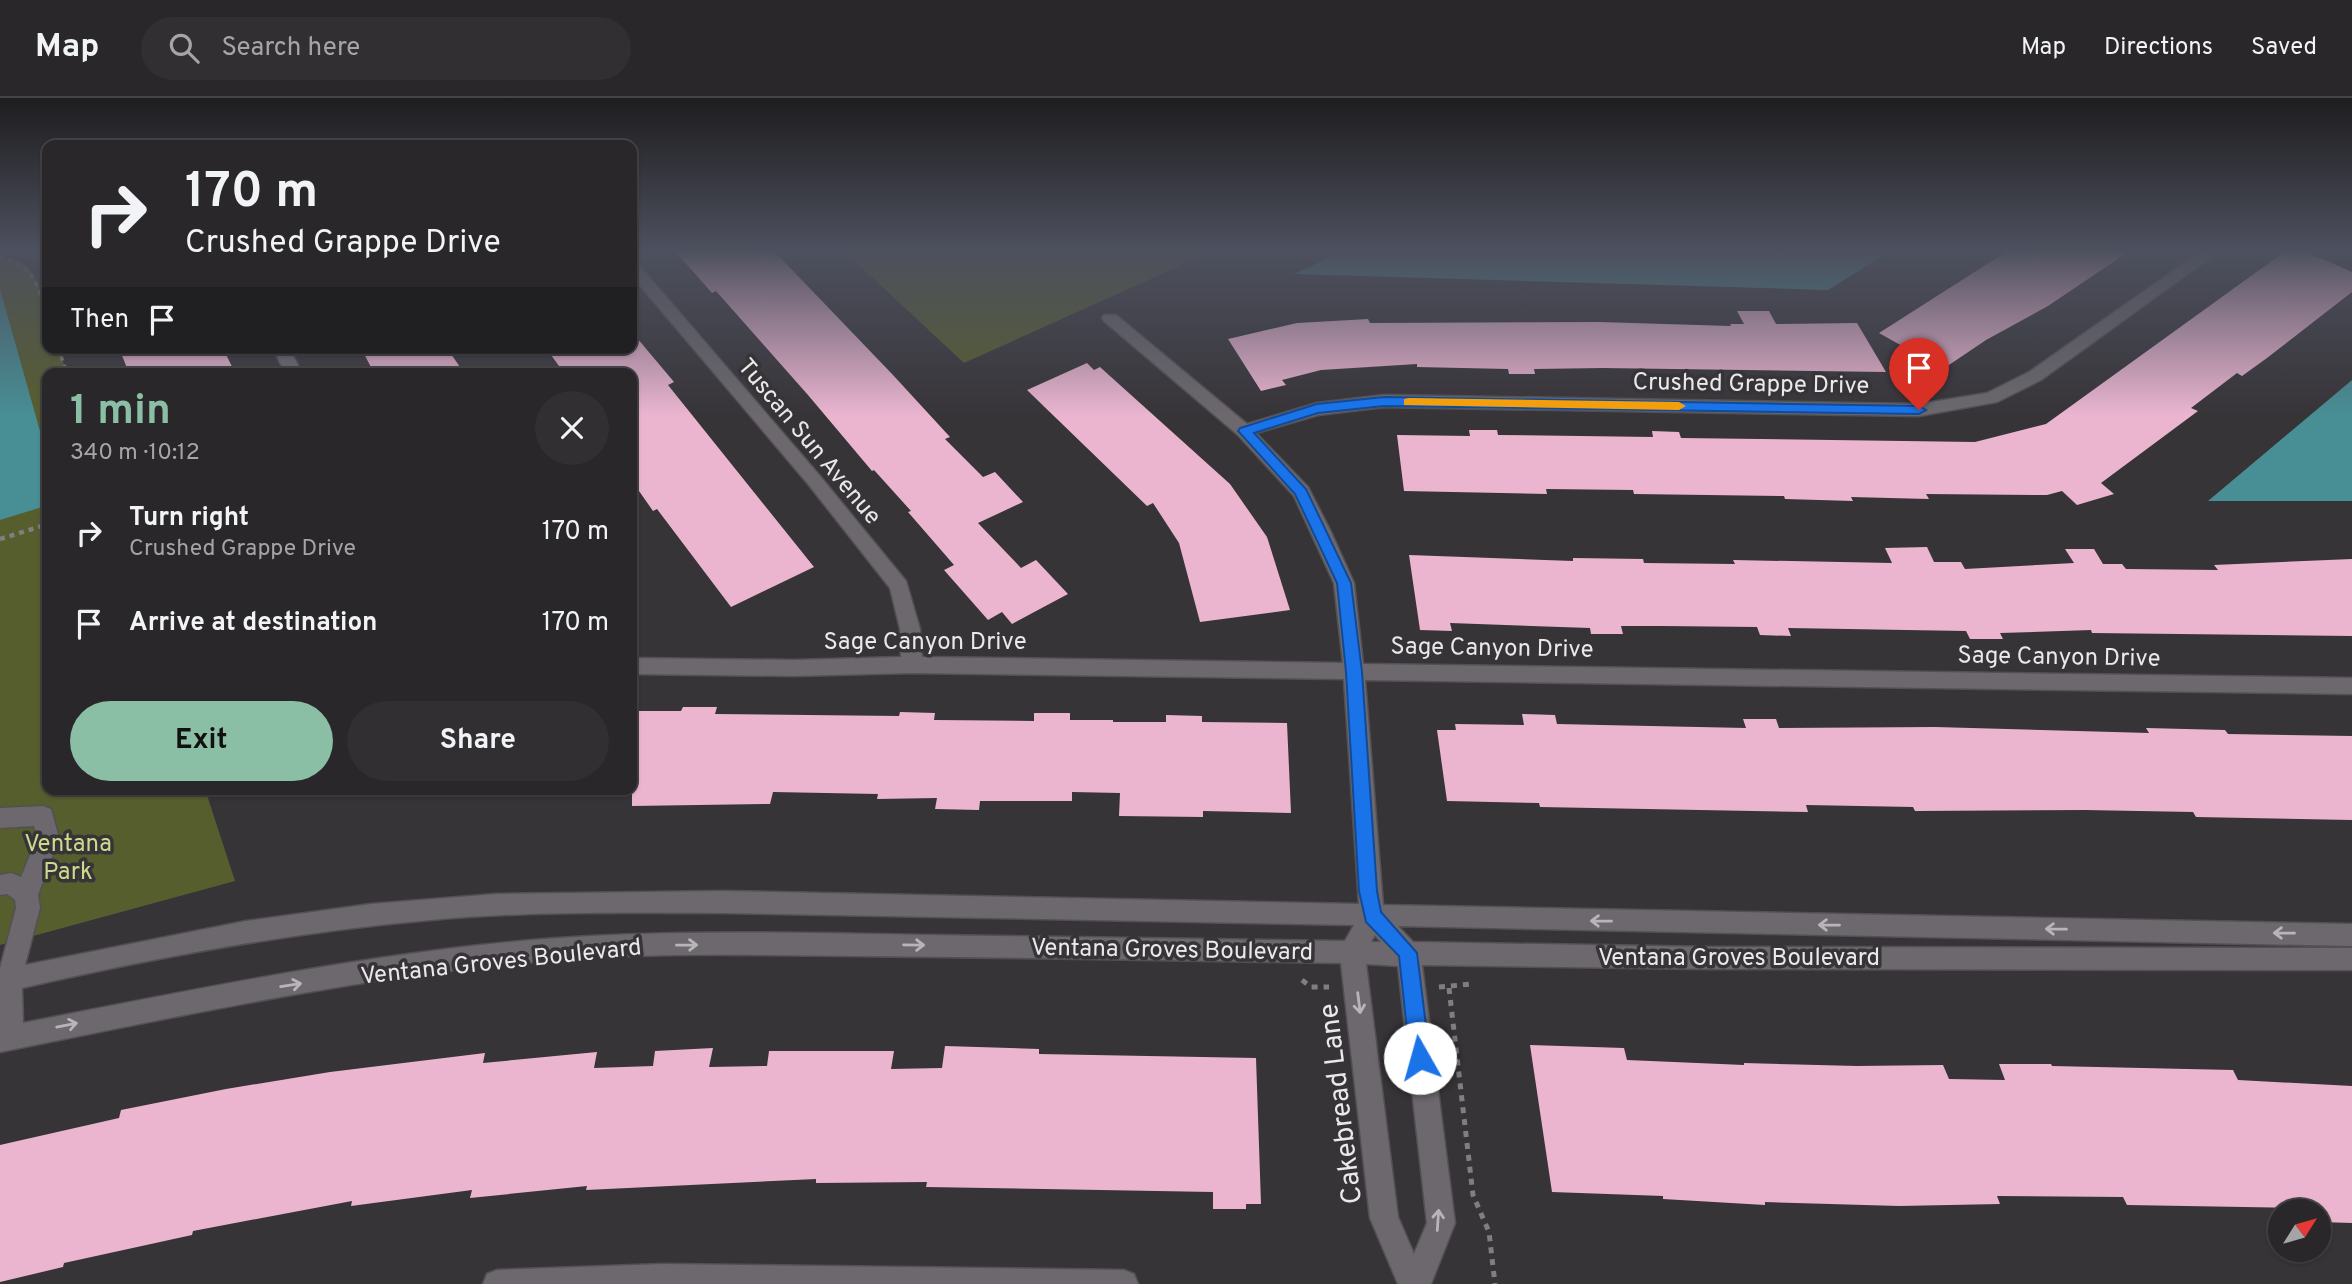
<!DOCTYPE html>
<meta charset="utf-8">
<style>
body{margin:0;font-family:Overpass,sans-serif;background:#312f32;color:#f1f3f6;height:100vh;display:flex;flex-direction:column;font-size:26px;white-space:nowrap}
*{box-sizing:border-box;margin:0}
p{font-size:23px;color:#a5a5a8}
.icon{flex:none;width:38px;height:38px;fill:none;stroke:currentColor;stroke-width:2;stroke-linecap:round;stroke-linejoin:round}
.map{position:relative;flex:1;overflow:hidden}
.panel{position:absolute;left:42px;top:270px;width:595px;height:427px;display:flex;flex-direction:column;background:#29272a;border-radius:14px;box-shadow:0 2px 5px #0004,0 0 0 2px #454447}
.panel>*{flex:none}
.top-card{position:absolute;left:42px;top:42px;width:595px;height:214px;border-radius:14px;box-shadow:0 2px 5px #0004,0 0 0 2px #454447;background:#29272a;color:#f1f3f6;overflow:hidden}
.needle{width:46px;rotate:53deg}
.buttons{position:absolute;left:2268px;top:1101px;display:grid;gap:14px}
.buttons a{display:grid;place-items:center;width:63px;height:63px;border-radius:50%;background:#29272a;box-shadow:0 2px 5px #0004,0 0 0 2px #454447;font-size:35px}
.pin{position:absolute;display:grid;place-items:center;width:60px;height:60px;color:#fff;margin:-72px -30px;border-radius:50% 50% 50% 0;rotate:-45deg;box-shadow:0 0 7px #0007}
.pin .icon{rotate:45deg}
.me{position:absolute;width:77px;margin:-38px;rotate:353deg;stroke-linejoin:round;filter:drop-shadow(0 0 5px #0008)}
.turn{display:flex;align-items:center;gap:24px;height:147px;padding:0 28px;font-size:32px}
.turn .icon{width:91px;height:91px;stroke-width:2.5}
.turn b{display:block;font-size:49px;line-height:60px}
.then{display:flex;align-items:center;height:66px;padding:0 28px;background:#0003;gap:14px;font-size:26px}
.round{display:grid;place-items:center;flex:none;width:74px;height:74px;border-radius:37px;background:#312f32}
.headline{display:flex;align-items:center;justify-content:space-between;height:119px;padding:0 28px}
h1{font-size:42px;font-weight:700;line-height:52px;color:#8abfa5}
.button{display:flex;gap:14px;margin-top:auto;padding:14px 28px}
.button a{flex:1;height:80px;border-radius:42px;background:#8abfa5;color:#111;font-size:28px;font-weight:700;line-height:80px;text-align:center}
.button a+a{background:#312f32;color:#f1f3f6}
ul{padding:0;list-style:none}
li{display:flex;align-items:center;gap:21px;height:91px;padding:0 28px}
li div{flex:1}
li b{display:block;font-size:26px}
li em{font-style:normal}
header{display:flex;align-items:center;gap:42px;box-sizing:border-box;height:98px;padding:0 35px;background:#29272a;border-bottom:2px solid #454447}
header strong{font-size:33px}
nav{display:flex;gap:38px;margin-inline-start:auto;font-size:24px}
.search{width:490px;height:63px;background:#312f32;display:flex;align-items:center;gap:18px;box-sizing:border-box;padding:0 24px;border-radius:38px;color:#a5a5a8;font-size:26px}
.map>svg:first-child{display:block}
.green{fill:#575e2e}
.water{fill:#488e95}
.building{fill:#ebb5d0}
.lines{fill:none;stroke-linecap:round;stroke-linejoin:round}
.minor-casing{stroke:#535054;stroke-width:3}
.path-far2{stroke:#807e81;stroke-width:3.5;stroke-dasharray:4.5 4.5;stroke-linecap:butt}
.path-far1{stroke:#807e81;stroke-width:4.5;stroke-dasharray:5 5;stroke-linecap:butt}
.path{stroke:#807e81;stroke-width:5;stroke-dasharray:6 6;stroke-linecap:butt}
.minor{fill:#6c686d;fill-rule:evenodd}
.oneway{stroke:#b8b5b9}
.route{fill:#1a73e8;stroke:#114b97;stroke-width:2}
.slow{fill:#f59e0b}
.labels{text-anchor:middle;stroke-width:7;stroke-linejoin:round;paint-order:stroke}
.street-label{font-size:24px;fill:#eae8eb;stroke:#373438}
.park-label{font-size:24px;fill:#cdda8d;stroke:#373438}
.near-street-label{font-size:28px;fill:#eae8eb;stroke:#373438}
</style>
<header>
<strong>Map</strong>
<div class="search"><svg class="icon" aria-label="search" viewBox="0 0 24 24"><circle cx="10" cy="10" r="6"/><path d="M15 15l6 6"/></svg>Search here</div>
<nav><a>Map</a><a>Directions</a><a>Saved</a></nav>
</header>
<div class="map">
<svg width="2352" height="1186" viewBox="0 0 2352 1186">
<rect width="100%" height="100%" fill="#373438"/>
<path class="green" d="M843,152H1215L964,265Z
M0,158C8,160 20,162 26,167C45,184 47,227 47,250H58L67,275H47V691H205L235,783L0,847Z"/>
<path class="water" d="M1346,152H1892L1828,192L1294,176Z
M0,191L47,358V389L42,409L0,422Z
M2352,282V403H2208Z"/>
<path class="building" d="M674,152H773L893,277L950,339L945,341L983,379L995,374L1023,404L978,425L1021,470L1036,462L1068,496L1012,526L1002,514L988,522L944,472L954,467L908,414L911,413L874,372L872,373L808,297L716,193L712,195Z
M2009,152H2131L2048,208L1986,242L1943,271L1879,235Z
M2287,152H2302L2352,174V194L2267,260L2242,278L2237,275L2191,310L2198,313L2101,385L2114,396L2077,407L2062,393L2047,397L1926,396L1929,401L1851,399L1853,403L1785,401L1784,398L1634,396L1633,392L1546,391L1547,396L1404,393L1397,337L1470,338L1469,332H1497L1498,337L1653,339L1652,333L1679,334L1681,340L1975,344L2046,326Z
M1737,213H1769L1776,226L1857,225L1886,274L1603,270L1534,271L1535,276H1509L1508,271L1417,269V266L1321,272L1282,282L1286,287L1261,293L1228,241L1297,225L1368,221L1370,225L1600,224L1731,228L1730,226H1744Z
M632,234L674,284L668,287L814,469L731,509L657,411L653,413L632,383V275H564L546,250H632Z
M119,250H223L235,275H129Z
M361,250H447L464,275H374Z
M1087,265L1094,272L1100,269L1230,386L1267,439L1290,512L1200,524L1179,445L1153,405L1147,408L1027,292Z
M1927,449L1934,464H1961L1965,471L2074,465L2065,451H2094L2103,466H2122L2126,471L2218,472L2214,467L2352,461V538L2092,535L2091,532L2000,535L2003,541H1970L1966,533L1788,530L1791,538L1760,537L1757,529L1663,528H1621L1623,536H1591L1590,530L1450,525L1452,533L1420,532L1409,457L1573,463V460L1643,461L1644,465L1735,466L1733,462L1892,465L1885,450Z
M683,609H717L715,616L899,618L900,614L935,615L934,622L1034,623V615H1070V622H1113V624H1166V617L1202,618V624L1287,625L1291,715L1203,713V719L1119,718L1120,695L1072,694V703H980L979,712L935,711L937,700L877,701L878,696L773,694L770,706L632,708V613H681Z
M1522,616L1555,617L1557,626L1602,627L1746,630L1743,621H1776L1779,630L1935,629L2149,635L2146,630L2225,632L2228,636L2352,638V722L2196,719L2193,714L2085,712L1915,713L1913,709L1806,707L1808,714L1540,709L1539,705L1447,703L1437,632H1456L1455,626L1524,627Z
M1530,947L1624,950L1627,962L1744,967V965L1857,968L1943,967L1949,981L2005,982L1999,966H2051L2052,968L2233,972L2238,982L2352,988V1125L2319,1124V1113H2300L2298,1110L2127,1107L2123,1099L1997,1098L2000,1106L1899,1108L1765,1104V1107L1663,1101V1098L1552,1094Z
M945,948L1039,951V956L1256,960L1261,1106H1246V1111H1213V1094L926,1089L927,1084L816,1085V1081L586,1092L587,1088L470,1100L472,1092L351,1108L352,1103L193,1133L192,1137L64,1165L63,1169L0,1184V1047L119,1020L121,1012L226,991L330,974L485,955L483,965L597,954L594,970L653,968L655,953L713,950L709,969L767,968L769,953H894L891,971L942,970Z"/>
<g class="lines">
<defs>
<path id="minor" d="M2203,152H2221L2041,282L1997,304L1919,318L1384,309L1318,317L1256,335L1308,389L1331,434L1354,485L1363,566L2352,580V596L1365,582L1383,807L2352,826V848L1398,828L1413,844L1710,849L2352,850V872L1710,871L1422,867L1455,1125L1431,1186H1398L1370,1120L1341,865C1178,863 1016,859 853,858C765,857 676,855 589,860C390,872 194,915 0,954V870L16,810L15,802L7,796L0,797V777L11,775L21,779L37,740L34,728L0,730V710L43,708L51,711L59,740L38,797L40,810L25,867L246,823L371,806L496,796L723,793L1359,806L1344,581L912,575L794,578L632,576V560L794,562L901,559L900,531L890,490L808,386L632,178V163L637,165L820,378L906,483L920,531L922,559L1343,565L1334,485L1294,398L1238,337L1104,223L1102,220L1104,217H1116L1247,326L1317,305L1384,297L1919,306L1987,295L2029,274ZM723,815L1354,827L1345,843C1207,841 1069,839 931,837C818,835 704,832 590,838C401,848 209,889 23,925L22,890C157,859 293,834 431,822C528,813 626,815 723,815ZM1375,837L1381,844H1371ZM1366,866L1398,868L1427,1125L1414,1156L1398,1119Z
M273,250H289L302,275H285Z
M663,1166L1124,1172L1134,1176L1138,1186H483L487,1176L497,1172Z"/>
</defs>
<use href="#minor" class="minor-casing"/>
<path class="path-far2" d="M0,158C35,171 37,184 47,218
M58,250L67,275
M40,428L47,426"/>
<path class="path-far1" d="M0,441L45,427"/>
<path class="path" d="M1302,882L1311,889H1329
M1439,889L1472,886
M1449,890L1473,1097L1489,1134L1495,1186"/>
<use href="#minor" class="minor"/>
</g>
<defs><path id="oneway-shaft" d="M-6 0H5M1.5-3L5.5 0L1.5 3" fill="none" stroke-width="1.6" stroke-linecap="round" stroke-linejoin="round" transform="scale(1.75)"/></defs>
<g class="oneway">
<use href="#oneway-shaft" transform="translate(1601 823) rotate(-179)"/>
<use href="#oneway-shaft" transform="translate(1829 827) rotate(-179)"/>
<use href="#oneway-shaft" transform="translate(2056 831) rotate(-179)"/>
<use href="#oneway-shaft" transform="translate(2284 835) rotate(-179)"/>
<use href="#oneway-shaft" transform="translate(687 847) rotate(-1)"/>
<use href="#oneway-shaft" transform="translate(914 847) rotate(1)"/>
<use href="#oneway-shaft" transform="translate(291 887) rotate(-9)"/>
<use href="#oneway-shaft" transform="translate(1359 905) rotate(83)"/>
<use href="#oneway-shaft" transform="translate(67 927) rotate(-11)"/>
<use href="#oneway-shaft" transform="translate(1438 1122) rotate(-86)"/>
</g>
<linearGradient id="sky" x2="0" y2="1"><stop stop-color="#1e1d1f"/><stop offset="0.48" stop-color="#4d505e"/><stop offset="1" stop-color="#4d505e" stop-opacity="0"/></linearGradient>
<rect width="2352" height="318" fill="url(#sky)"/>
<path class="route" d="M1384,299L1919,308L1926,312L1919,316L1384,308L1318,315L1254,335L1306,391L1351,485L1362,574L1377,793L1381,814L1417,855L1430,960L1427,967L1420,970L1413,967L1410,960L1399,858L1366,824L1359,793L1346,574L1337,485L1295,396L1238,333L1240,330L1317,306Z"/>
<path class="slow" d="M1409,300L1679,304L1686,308L1679,312L1404,307V301Z"/>
<g class="labels">
<g class="street-label">
<text transform="translate(1751 285) rotate(1)" y="8">Crushed Grappe Drive</text>
<text transform="translate(810 343) rotate(50)" y="8">Tuscan Sun Avenue</text>
<text x="925" y="551">Sage Canyon Drive</text>
<text transform="translate(1492 549) rotate(1)" y="8">Sage Canyon Drive</text>
<text transform="translate(2059 558) rotate(1)" y="8">Sage Canyon Drive</text>
<text transform="translate(1172 851) rotate(1)" y="8">Ventana Groves Boulevard</text>
<text x="1739" y="867">Ventana Groves Boulevard</text>
<text transform="translate(501 863) rotate(-6)" y="8">Ventana Groves Boulevard</text>
</g>
<g class="park-label">
<text x="68" y="753">Ventana<tspan x="68" dy="28">Park</tspan></text>
</g>
<g class="near-street-label">
<text transform="translate(1339 1006) rotate(-97)" y="10">Cakebread Lane</text>
</g>
</g>
</svg>
<div class="buttons">
<a><svg class="needle" viewBox="-14 -14 28 28"><path d="M0-13l5 13h-10z" fill="#e53935"/><path d="M0 13l5-13h-10z" fill="#a5a5a8"/></svg></a>
</div>
<div class="pin" style="left:1919px;top:312px;background:#d93025"><svg class="icon" aria-label="arrive" viewBox="0 0 24 24"><path d="M6 21V4h12l-3 4 3 4H6"/></svg></div>
<svg class="me" style="left:1420px;top:960px" viewBox="-20 -20 40 40"><circle r="19" fill="#fff"/><path d="M0-13L10 11 0 6-10 11z" fill="#1a73e8"/></svg>
<div class="top-card">
<div class="turn"><svg class="icon" aria-label="right" viewBox="0 0 24 24"><path d="M7 20v-9h11M14 6l5 5-5 5"/></svg><div><b>170 m</b>Crushed Grappe Drive</div></div>
<div class="then">Then<svg class="icon" aria-label="arrive" viewBox="0 0 24 24"><path d="M6 21V4h12l-3 4 3 4H6"/></svg></div>
</div>
<section class="panel">
<div class="headline"><div><h1>1 min</h1><p>340 m · 10:12</p></div><a class="round"><svg class="icon" aria-label="close" viewBox="0 0 24 24"><path d="M6 6l12 12M18 6L6 18"/></svg></a></div>
<ul>
<li><svg class="icon" aria-label="right" viewBox="0 0 24 24"><path d="M7 20v-9h11M14 6l5 5-5 5"/></svg><div><b>Turn right</b><p>Crushed Grappe Drive</p></div><em>170 m</em></li>
<li><svg class="icon" aria-label="arrive" viewBox="0 0 24 24"><path d="M6 21V4h12l-3 4 3 4H6"/></svg><div><b>Arrive at destination</b></div><em>170 m</em></li>
</ul>
<div class="button"><a>Exit</a><a>Share</a></div>
</section>
</div>
